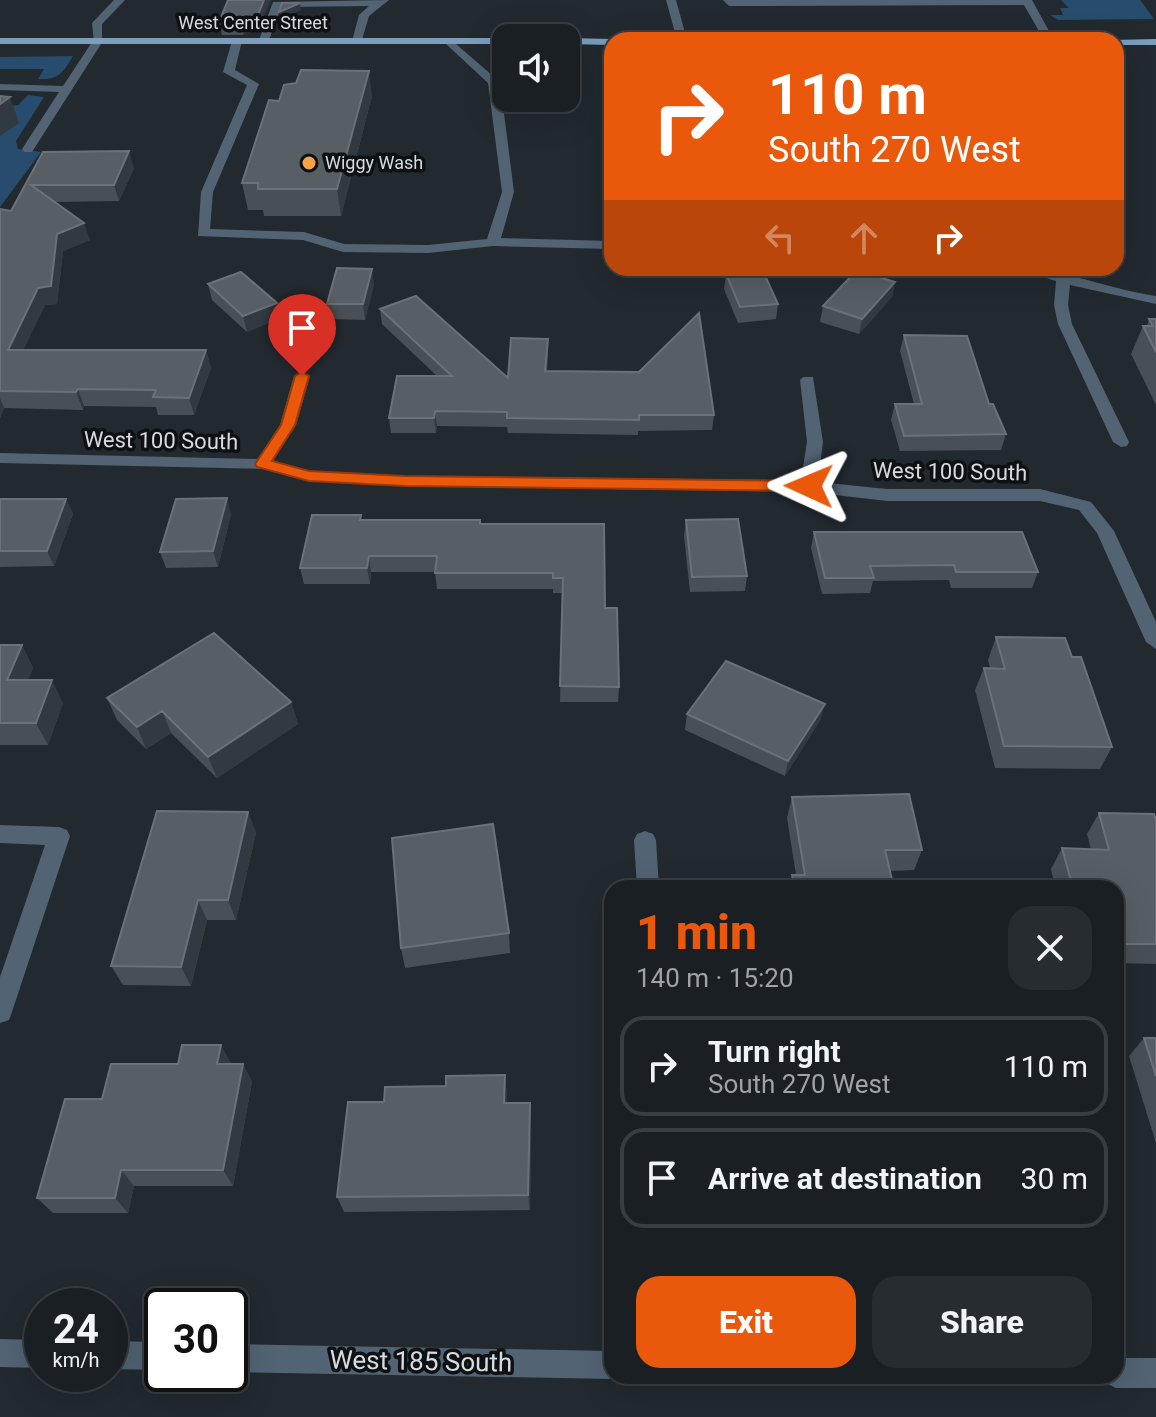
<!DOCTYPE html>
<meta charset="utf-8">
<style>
body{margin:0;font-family:Roboto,sans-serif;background:#272c30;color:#f1f3f6;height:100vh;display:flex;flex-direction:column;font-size:30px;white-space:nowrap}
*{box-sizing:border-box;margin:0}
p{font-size:26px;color:#9fa2a6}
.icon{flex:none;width:44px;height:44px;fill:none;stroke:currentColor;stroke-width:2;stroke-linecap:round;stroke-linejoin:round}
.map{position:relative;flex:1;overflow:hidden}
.panel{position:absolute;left:604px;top:880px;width:520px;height:504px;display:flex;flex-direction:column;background:#1a1f23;border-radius:24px;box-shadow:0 8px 32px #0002,0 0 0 2px #383d41}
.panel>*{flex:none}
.banner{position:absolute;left:604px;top:32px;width:520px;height:244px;border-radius:24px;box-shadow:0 8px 32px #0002,0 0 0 2px #383d41;background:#ea580c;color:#fff;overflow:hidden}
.buttons{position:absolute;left:492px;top:24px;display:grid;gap:16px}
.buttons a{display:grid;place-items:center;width:88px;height:88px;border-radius:16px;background:#1a1f23;box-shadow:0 8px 32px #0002,0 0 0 2px #383d41;font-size:40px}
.speed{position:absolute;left:24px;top:1288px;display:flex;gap:16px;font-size:40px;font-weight:700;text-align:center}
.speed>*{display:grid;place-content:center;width:104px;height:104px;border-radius:50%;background:#1a1f23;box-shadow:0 8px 32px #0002,0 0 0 2px #383d41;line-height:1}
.speed small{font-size:20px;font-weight:400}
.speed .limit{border:4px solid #111;border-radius:12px;background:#fff;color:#111}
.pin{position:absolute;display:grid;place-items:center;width:68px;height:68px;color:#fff;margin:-82px -34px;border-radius:50% 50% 50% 0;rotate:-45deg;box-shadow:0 0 8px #0007}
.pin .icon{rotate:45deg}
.me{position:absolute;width:88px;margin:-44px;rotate:271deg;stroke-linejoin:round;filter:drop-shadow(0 0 6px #0008)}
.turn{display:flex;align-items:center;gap:28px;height:168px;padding:0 32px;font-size:36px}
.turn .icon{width:104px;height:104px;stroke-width:2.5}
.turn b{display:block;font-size:56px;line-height:68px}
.lanes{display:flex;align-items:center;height:76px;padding:0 32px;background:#0003;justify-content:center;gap:40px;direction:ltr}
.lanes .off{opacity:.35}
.round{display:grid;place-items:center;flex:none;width:84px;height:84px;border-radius:24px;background:#272c30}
.head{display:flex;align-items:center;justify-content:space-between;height:136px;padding:0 32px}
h1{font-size:48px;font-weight:800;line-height:60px;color:#ea580c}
.primary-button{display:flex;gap:16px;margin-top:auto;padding:16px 32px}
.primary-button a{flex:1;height:92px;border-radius:24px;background:#ea580c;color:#fff;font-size:32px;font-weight:800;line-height:92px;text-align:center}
.primary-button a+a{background:#272c30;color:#f1f3f6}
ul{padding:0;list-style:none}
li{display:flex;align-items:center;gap:24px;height:100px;margin:0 16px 12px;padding:0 16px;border:4px solid #383d41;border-radius:24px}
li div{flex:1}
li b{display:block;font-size:30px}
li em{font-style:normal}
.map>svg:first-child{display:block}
.green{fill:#274c6d}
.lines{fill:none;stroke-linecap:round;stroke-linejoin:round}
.lane{fill:#526373;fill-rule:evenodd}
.street{fill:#526373;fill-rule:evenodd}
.primary{fill:#7b9dbe;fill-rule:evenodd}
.wall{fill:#484f55}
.shaded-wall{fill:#323940}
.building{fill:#575e64;stroke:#6b7177;stroke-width:2}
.route{fill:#ea580c;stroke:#983908;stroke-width:2}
.poi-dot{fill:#f4a443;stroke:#0e1114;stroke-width:3}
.labels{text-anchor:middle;stroke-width:7;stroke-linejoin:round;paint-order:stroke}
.far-street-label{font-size:18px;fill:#d7dbdf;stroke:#0e1114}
.far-poi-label{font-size:18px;fill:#d7dbdf;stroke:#0e1114;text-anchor:start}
.street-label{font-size:22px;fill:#d7dbdf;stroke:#0e1114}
.near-street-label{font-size:26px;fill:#d7dbdf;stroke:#0e1114}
</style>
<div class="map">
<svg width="1156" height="1417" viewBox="0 0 1156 1417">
<rect width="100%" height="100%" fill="#22292f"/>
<path class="green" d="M1061,0H1140L1154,19L1058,20L1050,15H1063L1060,8H1069Z
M73,56C63,73 59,80 38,79L44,69H0V57Z
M28,95L44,97L16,141L18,149L41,152L0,207V107L18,105Z"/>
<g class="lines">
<path class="lane" d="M389,0L369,16L361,43L352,41L359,15L369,6L281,7L269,40L264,43L259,40L273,2Z
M723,0H1032L1054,40H1044L1024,5L729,6Z
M237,38L242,41L235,70L259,84L213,192L210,229L304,232L344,244L428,245L487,239L502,192L488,83L445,43V39L449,38L500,82L514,192L501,238L612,241V249L493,246L428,253L343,252L303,240L198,236L201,192L247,85L223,72L232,41Z
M94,39L103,41L32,152H24L22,149L59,92L0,90V84L63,86Z
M1014,268C1063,268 1107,289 1156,296V304L1070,285L1068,305L1072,324L1129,442L1127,446L1121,447L1113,442L1058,324L1054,305L1056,281Z"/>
<path class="street" d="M114,0H125L102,24V43H94L92,23Z
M666,0H676L687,40H677Z
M302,371L310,376L296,425L273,461L309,471L405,476L801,480L807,442L800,380L803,377H813L823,442L818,482L887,489H1040L1091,502L1114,531L1156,622V649L1146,642L1097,533L1079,510L1040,501H887L809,492L405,486L309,481L263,469L0,463V453L258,459L280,425L294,376Z
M0,825L59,827L67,830L70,836L12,1012L9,1020L0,1023V977L45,845L0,843Z
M645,831L653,834L656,840L659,888H637L634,840L637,834Z
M0,1339L42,1340V1368L0,1367Z
M110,1341L162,1342V1370L110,1369Z
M230,1344L612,1351V1376H620L612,1379L230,1372Z
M1116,1358H1156V1388H1116L1106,1383L1103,1376H1116Z"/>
<path class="primary" d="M0,38H507L506,44H0Z
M565,38H566L612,39L616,40H612V45L566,44Z
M1156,39V45H1116V40H1112Z"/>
</g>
<path class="wall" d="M228,0L260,27L243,35H222L219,22Z
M372,96L341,216H264L263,210H248L242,183L279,101Z
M43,152L134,168L119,201L55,202L90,240L63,251L57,304L45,305L23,350H206L211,368L194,415H158L156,407L84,406L83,410L4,408L0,418V209L11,211Z
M726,274L778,304L776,319L738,323L724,289Z
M895,282L892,297L859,334L820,322L823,306Z
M208,284L280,318L247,332L212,300Z
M374,284L365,320L329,319L327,304Z
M380,309L508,378L548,354L547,371L714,415L712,430L638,431V435L508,433L507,427L437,426L436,433H391L389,418L437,376L382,324Z
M1149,319H1156V405L1131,354L1143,326H1147Z
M904,335L989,404L1006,434L1001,450L900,451L891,420L895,404H914L900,351Z
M0,499H66L73,514L54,566L0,567Z
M231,514L218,567L166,568L160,552Z
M362,520L480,524H604L605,608L619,687L618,702H560L562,593H553V589H437L435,572H371L370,584H304L300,568Z
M686,520L747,576L745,591L690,592L684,536Z
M814,532L1038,572L1032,588H951L949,580L873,581L870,593L822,594L811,548Z
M996,637L1072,657L1112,747L1100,769L995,768L975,690L984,668H990L988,660Z
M0,645H22L33,668L28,680L63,703L48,745H0Z
M107,698L291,702L298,724L217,778L171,733L146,749L117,720Z
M687,714L821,719L785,776L685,730Z
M792,797L922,850L914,870L890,871L894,888H789L792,875H796L787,818Z
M248,812L256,833L236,920H207L191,986L123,985L111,966Z
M1099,813L1156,820V964L1116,963V888H1055L1051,869L1062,848L1091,849L1087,834Z
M509,933L510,953L405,968L401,948Z
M1144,1038H1156V1143L1129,1056Z
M221,1045L230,1064H243L252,1082L233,1186H134L128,1213H53L37,1198L102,1099Z
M507,1092L506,1103H530L531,1120L530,1210L344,1212L337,1197L384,1102Z"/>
<path class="shaded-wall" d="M264,0H271L260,27L243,35L241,22Z
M300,3L301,10L280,19L279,12Z
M369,71L372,96L341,216L337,189Z
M10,97L19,123L0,136V104Z
M129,151L134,168L119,201L114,185Z
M84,223L90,240L63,251L57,304L45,305L15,367L8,350L57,234Z
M372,269L374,284L365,320L363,304Z
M895,282L892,297L859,334L862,319Z
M277,303L280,318L247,332L243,316Z
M206,350L211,368L194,415L189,398Z
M78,389L84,406L83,410L76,392Z
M0,398L4,408L0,418Z
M435,411L437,426L436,433L434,418Z
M227,498L231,514L218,567L213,551Z
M66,499L73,514L54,566L47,551Z
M369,556L371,572L370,584L367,568Z
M22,645L33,668L19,702L7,680Z
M52,680L63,703L48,745L36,723Z
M291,702L298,724L217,778L208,757Z
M825,704L821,719L785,776L788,761Z
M162,711L171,733L146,749L137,727Z
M248,812L256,833L236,920L228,900Z
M198,900L207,920L191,986L181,967Z
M221,1045L231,1063L227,1082L217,1064Z
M243,1064L252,1082L233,1186L223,1170Z
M505,1075L507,1092L506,1120L504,1103Z
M530,1103L531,1120L530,1210L528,1195Z
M121,1170L134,1186L128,1213L115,1198Z"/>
<path class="building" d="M228,0H264L258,15L241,22H219Z
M282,3H300L279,12Z
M896,36H931L933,40H897Z
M301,70L369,71L337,189H258V183H242L269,100L279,101L284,85L296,83Z
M0,96L10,97L0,104Z
M129,151L114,185H31L84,223L57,234L51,286L38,288L8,350H206L189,398L153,397L156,390L78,389L76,392L0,391V209L11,211L43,152Z
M337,268L372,269L363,304H327Z
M857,270L895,282L862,319L823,306Z
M763,271L778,304L740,307L726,274Z
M241,272L277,303L243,316L208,284Z
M416,296L508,378L511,338L548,339L545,371L639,372L699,313L714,415H639V420L507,418V412L435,411L434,418H389L397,376H452L380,309Z
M1149,319H1156V352L1143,326H1153Z
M904,335L967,336L989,404H993L1006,434L904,436L895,404H922Z
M227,498L213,551L160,552L176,499Z
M0,499H66L47,551H0Z
M312,515H361L360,520H480V524H604L605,608H617L619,687L560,686L563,578H553V573H435L437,556H369L367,568H300Z
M738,519L747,576L692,577L686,520Z
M814,532H1022L1038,572H956L954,565L870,566L874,578H825Z
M214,633L291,702L208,757L162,711L137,727L107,698Z
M996,637L1065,638L1072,657H1081L1112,747L1004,746L984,668L1005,669Z
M0,645H22L7,680H52L36,723H0Z
M726,661L825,704L788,761L687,714Z
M909,794L922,850H885L894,888H794L792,875H805L792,797Z
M157,811L248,812L228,900H198L181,967L111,966Z
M1099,813L1154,814L1156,820V944H1116V888H1073L1062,848L1109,850Z
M493,824L509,933L401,948L392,838Z
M1144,1038H1156V1076Z
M182,1045H221L217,1064H243L223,1170H121L115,1198H37L65,1099H102L111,1064H178Z
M505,1075L504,1103H530L528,1195L337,1197L348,1102H384L385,1087L446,1086V1076Z"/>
<path class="route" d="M302,372L309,376L295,425L272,461L309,471L405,476L809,481L817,486L809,491L405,486L309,481L257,467L255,464L281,425L295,376Z"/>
<circle class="poi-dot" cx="309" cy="163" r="8"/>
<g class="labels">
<g class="far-street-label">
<text x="253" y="29">West Center Street</text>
</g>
<g class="far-poi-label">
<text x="325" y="169">Wiggy Wash</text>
</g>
<g class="street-label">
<text transform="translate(161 440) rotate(1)" y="8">West 100 South</text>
<text transform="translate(950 471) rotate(1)" y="8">West 100 South</text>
</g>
<g class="near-street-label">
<text transform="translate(421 1361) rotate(1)" y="9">West 185 South</text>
</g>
</g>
</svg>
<div class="buttons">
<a><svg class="icon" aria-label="sound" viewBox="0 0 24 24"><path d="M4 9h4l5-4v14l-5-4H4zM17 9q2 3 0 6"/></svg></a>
</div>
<div class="speed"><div>24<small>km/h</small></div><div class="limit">30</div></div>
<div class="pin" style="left:302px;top:376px;background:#d93025"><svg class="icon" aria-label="arrive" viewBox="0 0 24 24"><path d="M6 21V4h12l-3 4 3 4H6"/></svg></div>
<svg class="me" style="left:809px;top:486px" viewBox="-20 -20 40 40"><path d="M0-17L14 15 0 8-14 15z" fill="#ea580c" stroke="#fff" stroke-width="4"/></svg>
<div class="banner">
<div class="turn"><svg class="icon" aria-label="right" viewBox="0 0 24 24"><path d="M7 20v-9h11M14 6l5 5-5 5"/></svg><div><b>110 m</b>South 270 West</div></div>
<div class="lanes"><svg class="icon off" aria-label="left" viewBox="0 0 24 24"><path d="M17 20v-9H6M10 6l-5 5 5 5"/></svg><svg class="icon off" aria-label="ahead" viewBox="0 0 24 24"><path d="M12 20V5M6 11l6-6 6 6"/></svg><svg class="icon" aria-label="right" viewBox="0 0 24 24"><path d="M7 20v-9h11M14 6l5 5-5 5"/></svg></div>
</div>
<section class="panel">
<div class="head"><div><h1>1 min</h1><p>140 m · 15:20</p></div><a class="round"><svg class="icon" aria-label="close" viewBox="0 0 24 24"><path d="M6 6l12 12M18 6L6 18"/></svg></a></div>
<ul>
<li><svg class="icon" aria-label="right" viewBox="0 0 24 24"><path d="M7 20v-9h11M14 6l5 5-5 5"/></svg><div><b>Turn right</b><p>South 270 West</p></div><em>110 m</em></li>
<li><svg class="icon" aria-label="arrive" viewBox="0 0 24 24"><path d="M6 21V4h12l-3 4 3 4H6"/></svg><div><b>Arrive at destination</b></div><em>30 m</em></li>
</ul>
<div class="primary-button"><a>Exit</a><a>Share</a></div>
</section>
</div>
